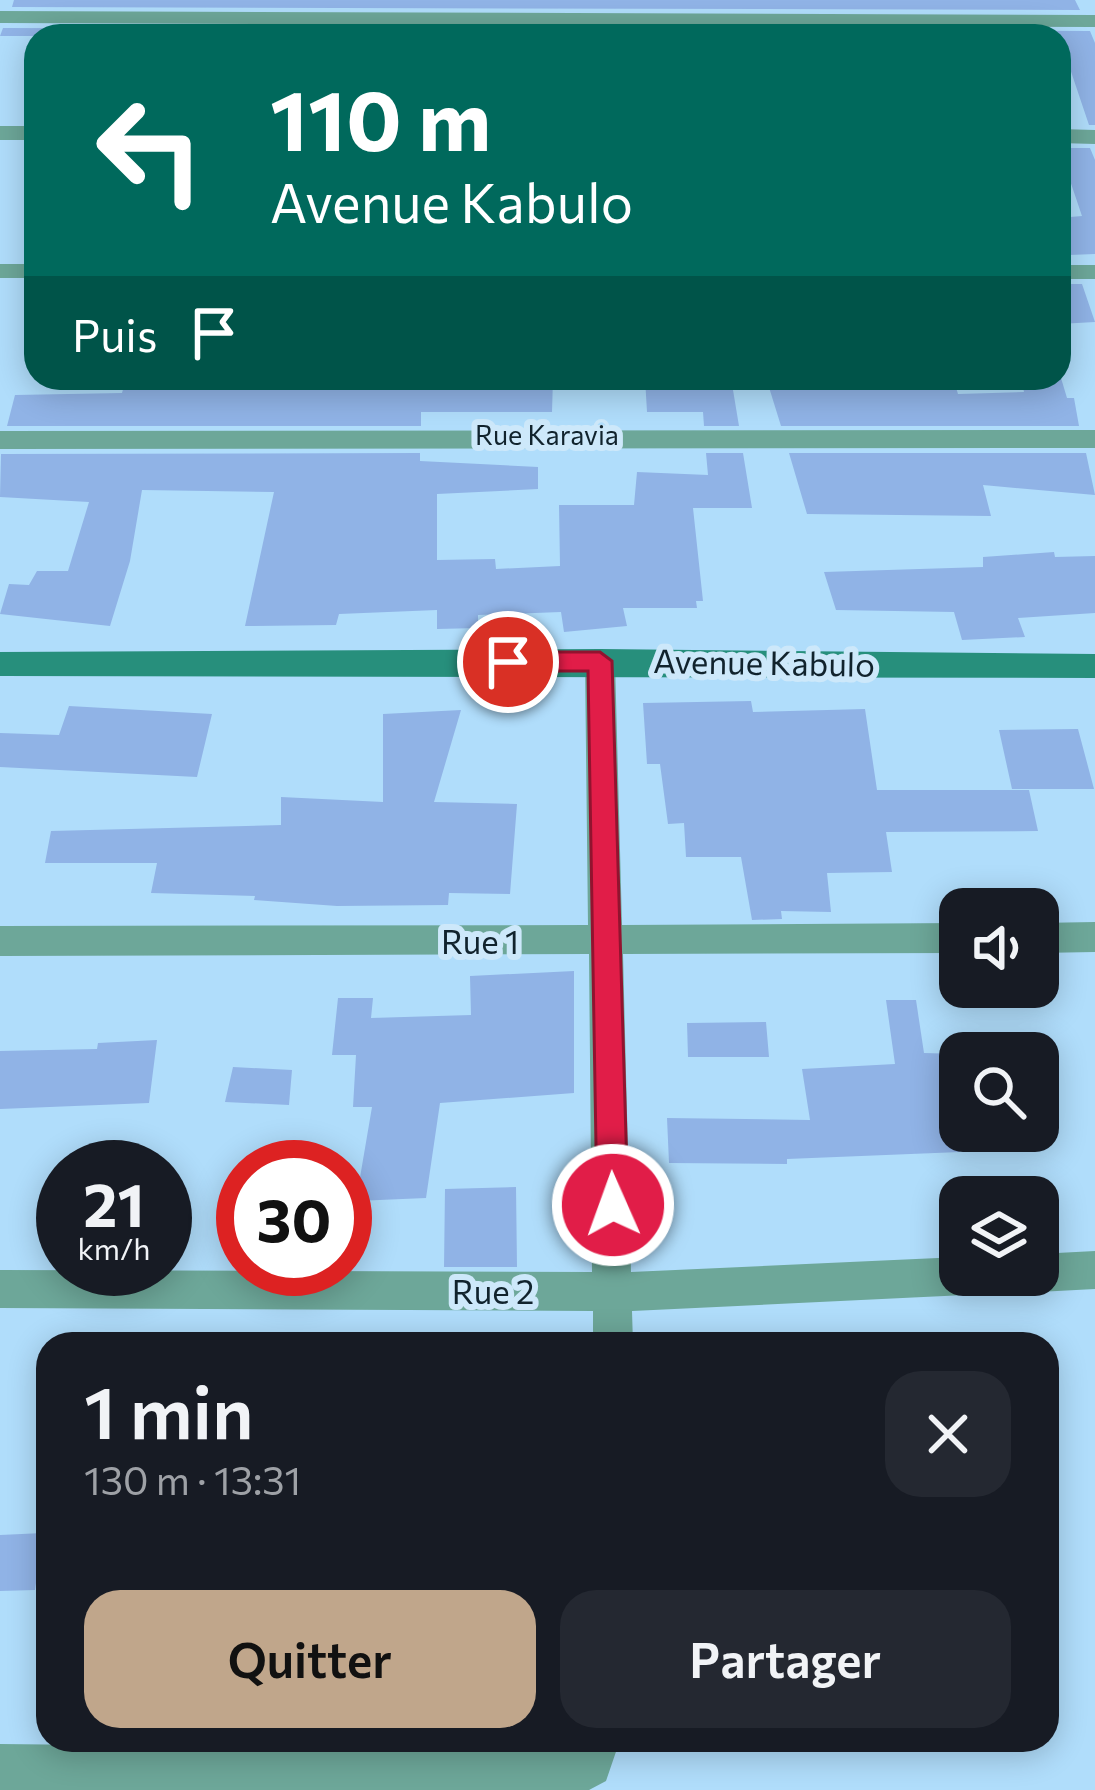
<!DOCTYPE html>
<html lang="fr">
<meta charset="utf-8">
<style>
body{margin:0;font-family:Commissioner,sans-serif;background:#242831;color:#f1f3f6;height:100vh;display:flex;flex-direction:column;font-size:45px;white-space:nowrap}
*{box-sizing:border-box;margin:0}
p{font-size:39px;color:#9ea1a6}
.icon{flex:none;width:66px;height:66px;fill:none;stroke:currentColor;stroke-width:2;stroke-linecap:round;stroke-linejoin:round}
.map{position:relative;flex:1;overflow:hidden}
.sheet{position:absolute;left:36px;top:1332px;width:1023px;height:420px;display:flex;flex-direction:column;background:#171b24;border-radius:36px;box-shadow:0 6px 30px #0003}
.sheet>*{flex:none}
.banner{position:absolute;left:24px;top:24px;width:1047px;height:366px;border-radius:36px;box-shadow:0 6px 30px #0003;background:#00695c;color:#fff;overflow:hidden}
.controls{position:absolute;left:939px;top:888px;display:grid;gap:24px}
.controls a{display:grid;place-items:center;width:120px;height:120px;border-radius:24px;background:#171b24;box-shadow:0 6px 30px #0003;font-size:60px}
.speed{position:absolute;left:36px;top:1140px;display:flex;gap:24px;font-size:60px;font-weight:700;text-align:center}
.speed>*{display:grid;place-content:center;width:156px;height:156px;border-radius:50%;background:#171b24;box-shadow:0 6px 30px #0003;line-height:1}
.speed small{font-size:30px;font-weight:400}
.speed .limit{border:18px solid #d22;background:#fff;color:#111}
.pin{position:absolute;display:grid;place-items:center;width:102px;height:102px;color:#fff;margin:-51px;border:6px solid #fff;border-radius:50%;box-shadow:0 3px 12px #0007}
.me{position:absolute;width:132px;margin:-66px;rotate:358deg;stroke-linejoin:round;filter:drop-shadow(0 0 9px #0008)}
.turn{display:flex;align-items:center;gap:42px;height:252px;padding:0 48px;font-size:54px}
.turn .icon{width:156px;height:156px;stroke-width:2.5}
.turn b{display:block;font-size:84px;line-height:102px}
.then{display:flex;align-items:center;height:114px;padding:0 48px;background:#0003;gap:24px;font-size:45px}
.round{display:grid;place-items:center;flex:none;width:126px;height:126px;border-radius:36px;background:#242831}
.summary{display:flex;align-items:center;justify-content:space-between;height:204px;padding:0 48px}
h1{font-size:72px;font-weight:600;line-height:90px}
.action{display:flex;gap:24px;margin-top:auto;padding:24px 48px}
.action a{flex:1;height:138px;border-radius:36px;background:#c0a68b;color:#111;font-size:48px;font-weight:600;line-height:138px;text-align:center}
.action a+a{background:#242831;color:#f1f3f6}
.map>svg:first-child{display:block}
.building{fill:#90b3e6}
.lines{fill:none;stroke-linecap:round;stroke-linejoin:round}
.street{fill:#6da799;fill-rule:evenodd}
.secondary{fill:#278f7c;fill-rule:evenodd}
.route{fill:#e11d48;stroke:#92132f;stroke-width:3}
.labels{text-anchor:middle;stroke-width:12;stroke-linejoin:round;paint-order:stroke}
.far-street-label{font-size:27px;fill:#11232d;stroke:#cde8fa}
.street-label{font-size:33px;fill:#11232d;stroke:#cde8fa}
</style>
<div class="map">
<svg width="1095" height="1790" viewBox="0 0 1095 1790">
<rect width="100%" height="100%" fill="#b0ddfb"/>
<path class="building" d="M14,0H1075L1080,10L12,7Z
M3,28L1090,31L1095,43V125H1089L1059,36H0Z
M1059,148H1090L1095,160V254L1069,255L1071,260H1059V218L1082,216Z
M1059,284H1082L1095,322L1059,324Z
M180,378H553L552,412H421V426H7L15,395L122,393L124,386H178Z
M645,378H731L739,426H704L703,412H647Z
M882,378H946L954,381L958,394L1024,392L1021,378H1061L1067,398H1074L1079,426H781L768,384Z
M420,453V461L538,467V489L437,494V560L495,559L496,569L560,566L559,505H634L637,472L708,475L706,453H743L752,508H693L703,601H696L697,608H623L627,626L564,632L561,612L478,615V628L437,629V610L339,614L336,625L245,626L274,492L142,490L130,561L110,626L0,614L9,584L29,585L37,571H68L89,502L0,497L1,454Z
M789,453H1086L1095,495L983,485L991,516L807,514Z
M1054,552L1055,557L1095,556V613L1018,618L1025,637L962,640L954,612L836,610L824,572L983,567V557Z
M751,701L753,712L865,709L877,790H1029L1038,831L886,832L892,872L827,873L831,912L781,911L782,919L752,920L741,857H686L684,823L668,824L660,764H647L643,703Z
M69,706L212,714L197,777L0,767V733L59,735Z
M461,710L434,802L517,804L510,894L449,893L448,905L337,906L254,900L255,896L151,893L157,863H45L51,831L281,825V797L383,802V714Z
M1078,729L1094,789H1012L999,730Z
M574,971V1093L440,1103L426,1198L356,1201L372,1107H353L356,1055H332L338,998H373L371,1018L471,1015L470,976Z
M886,1000H916L924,1053L960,1054V1152L787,1159V1164L669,1163L667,1118L810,1120L802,1069L895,1064Z
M766,1022L769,1057H688L687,1023Z
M157,1040L149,1103L0,1109V1051L97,1049L98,1043Z
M233,1067L292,1070L289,1105L225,1102Z
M516,1187L517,1267H444L445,1189Z
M43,1533L35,1590L0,1591V1535Z"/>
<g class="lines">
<path class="street" d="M0,11L1095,15V27L0,23Z
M0,126H36V140H0Z
M1059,129L1095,130V144L1059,143Z
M0,264H36V278H0Z
M1059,265H1095V279H1059Z
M1095,430V448L0,449V431Z
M600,650L615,661L622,925L960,923V953L623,954L631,1272L960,1257V1275H1005L1000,1289L986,1294L632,1311L633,1344H593V1311L0,1308V1270L592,1272L589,954L0,956V926L588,925L585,661Z
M1095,922V952L1038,953V923Z
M1095,1251V1289L1038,1292L1024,1287L1020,1275H1038V1254Z
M574,1740H620L606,1781L589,1790H0V1744L571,1750Z"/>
<path class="secondary" d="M600,649L1095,654V678L0,676V652Z"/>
</g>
<path class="route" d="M508,652H600L612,661L628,1205L624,1215L613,1220L602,1215L597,1205L588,671H508L495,662Z"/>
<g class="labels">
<g class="far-street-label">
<text x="547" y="445">Rue Karavia</text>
</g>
<g class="street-label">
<text transform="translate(764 663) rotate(1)" y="12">Avenue Kabulo</text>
<text x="480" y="954">Rue 1</text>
<text x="493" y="1304">Rue 2</text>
</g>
</g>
</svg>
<div class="controls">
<a><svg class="icon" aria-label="sound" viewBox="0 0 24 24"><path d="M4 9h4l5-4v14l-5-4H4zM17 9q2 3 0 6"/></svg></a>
<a><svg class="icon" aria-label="search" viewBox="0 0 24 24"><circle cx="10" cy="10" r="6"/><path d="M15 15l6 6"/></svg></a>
<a><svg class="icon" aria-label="layers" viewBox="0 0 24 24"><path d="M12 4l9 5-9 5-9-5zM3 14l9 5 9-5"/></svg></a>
</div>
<div class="speed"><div>21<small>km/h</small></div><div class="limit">30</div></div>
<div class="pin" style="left:508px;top:662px;background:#d93025"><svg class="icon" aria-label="arrive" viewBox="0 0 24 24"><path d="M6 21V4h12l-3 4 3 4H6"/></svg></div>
<svg class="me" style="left:613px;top:1205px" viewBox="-20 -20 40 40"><circle r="17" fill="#e11d48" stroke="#fff" stroke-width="3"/><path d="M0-11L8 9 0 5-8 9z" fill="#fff"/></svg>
<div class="banner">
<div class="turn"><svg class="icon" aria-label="left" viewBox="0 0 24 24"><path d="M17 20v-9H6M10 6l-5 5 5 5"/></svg><div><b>110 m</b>Avenue Kabulo</div></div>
<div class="then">Puis<svg class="icon" aria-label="arrive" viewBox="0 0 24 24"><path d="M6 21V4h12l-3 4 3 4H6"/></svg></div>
</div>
<section class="sheet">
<div class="summary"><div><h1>1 min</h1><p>130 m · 13:31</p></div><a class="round"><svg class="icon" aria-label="close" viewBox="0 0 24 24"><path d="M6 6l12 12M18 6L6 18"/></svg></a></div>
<div class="action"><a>Quitter</a><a>Partager</a></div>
</section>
</div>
